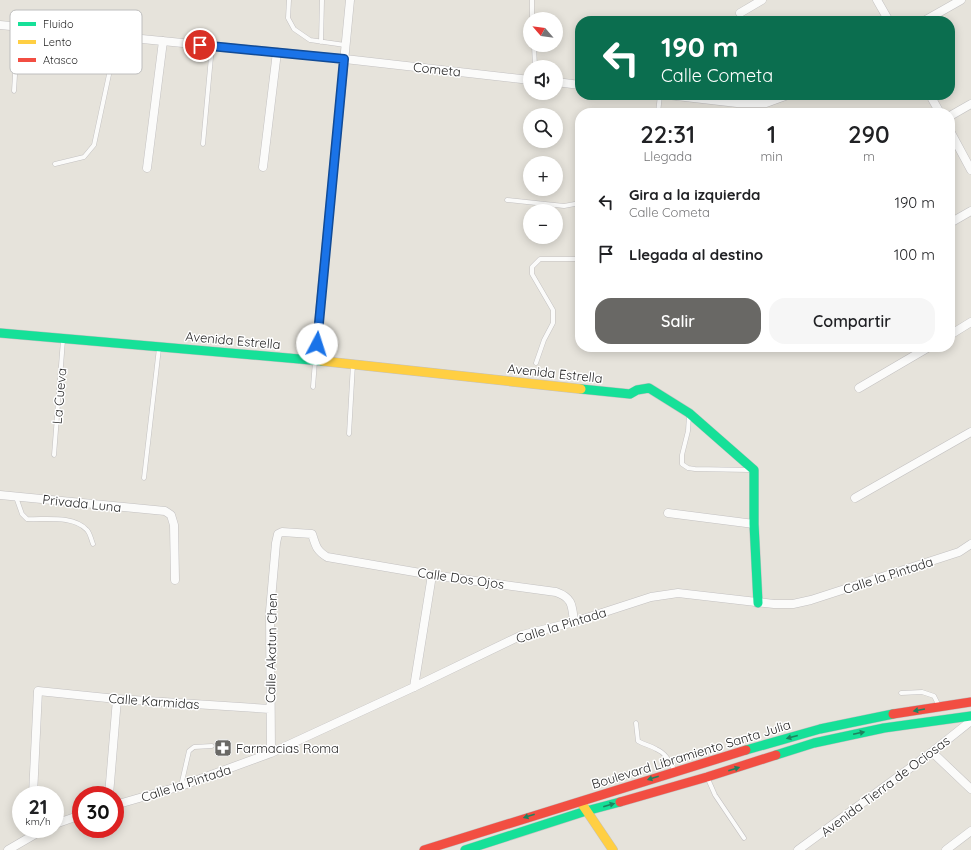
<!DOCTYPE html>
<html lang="es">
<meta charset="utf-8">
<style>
body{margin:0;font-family:Quicksand,sans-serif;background:#f6f6f6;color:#202124;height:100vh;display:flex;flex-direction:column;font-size:15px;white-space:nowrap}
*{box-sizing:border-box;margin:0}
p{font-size:13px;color:#757577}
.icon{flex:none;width:22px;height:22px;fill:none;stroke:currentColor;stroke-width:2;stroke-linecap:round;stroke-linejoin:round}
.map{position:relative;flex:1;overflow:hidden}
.sheet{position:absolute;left:575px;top:108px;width:380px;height:244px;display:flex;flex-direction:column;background:#fff;border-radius:16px;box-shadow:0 2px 10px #0003}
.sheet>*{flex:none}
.hud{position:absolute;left:575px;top:16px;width:380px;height:84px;border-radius:16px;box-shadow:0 2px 10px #0003;background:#0b6e4f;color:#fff;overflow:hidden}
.needle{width:26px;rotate:298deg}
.tools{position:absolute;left:523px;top:12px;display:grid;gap:8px}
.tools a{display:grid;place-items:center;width:40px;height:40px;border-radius:50%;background:#fff;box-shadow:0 2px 10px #0003;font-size:20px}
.speed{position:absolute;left:12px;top:786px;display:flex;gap:8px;font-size:20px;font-weight:700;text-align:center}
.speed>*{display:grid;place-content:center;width:52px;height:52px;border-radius:50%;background:#fff;box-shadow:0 2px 10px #0003;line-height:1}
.speed small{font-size:10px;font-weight:400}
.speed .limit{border:6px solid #d22;background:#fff;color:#111}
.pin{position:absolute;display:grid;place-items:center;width:34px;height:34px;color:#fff;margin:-17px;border:2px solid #fff;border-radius:50%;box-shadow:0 1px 4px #0007}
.me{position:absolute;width:44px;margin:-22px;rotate:5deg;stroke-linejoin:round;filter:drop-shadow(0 0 3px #0008)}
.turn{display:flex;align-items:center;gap:14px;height:84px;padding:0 20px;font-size:18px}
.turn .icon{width:52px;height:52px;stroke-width:2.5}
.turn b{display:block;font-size:28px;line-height:34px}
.eta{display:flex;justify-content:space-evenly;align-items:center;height:68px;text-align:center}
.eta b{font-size:24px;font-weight:600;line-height:28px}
.primary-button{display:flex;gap:8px;margin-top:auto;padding:8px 20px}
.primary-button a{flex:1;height:46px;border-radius:16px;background:#696865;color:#fff;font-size:16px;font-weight:600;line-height:46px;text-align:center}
.primary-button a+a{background:#f6f6f6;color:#202124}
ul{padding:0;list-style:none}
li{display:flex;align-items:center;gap:12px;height:52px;padding:0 20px}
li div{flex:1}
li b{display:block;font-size:15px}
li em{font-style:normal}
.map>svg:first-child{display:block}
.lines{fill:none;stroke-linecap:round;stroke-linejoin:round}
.lane-casing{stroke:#c3c1c1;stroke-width:5}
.street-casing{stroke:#c3c1c1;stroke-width:9}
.fast-casing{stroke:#c3c1c1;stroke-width:10}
.slow-casing{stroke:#c3c1c1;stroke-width:10}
.jam-casing{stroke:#c3c1c1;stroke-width:10}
.lane{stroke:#fbfbfa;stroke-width:4}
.street{stroke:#fbfbfa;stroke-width:8}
.fast{stroke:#16e098;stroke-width:9}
.slow{stroke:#ffcf43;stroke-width:9}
.jam{stroke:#f24e42;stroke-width:9}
.oneway{fill:#1e835f}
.route-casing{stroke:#114b97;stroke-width:10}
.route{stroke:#1a73e8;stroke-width:7}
.labels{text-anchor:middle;stroke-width:3;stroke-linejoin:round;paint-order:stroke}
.street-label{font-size:13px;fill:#262626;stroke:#fff}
.poi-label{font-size:13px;fill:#262626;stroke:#fff;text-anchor:start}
.key{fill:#fff;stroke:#bebebe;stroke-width:1}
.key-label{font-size:11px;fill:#262626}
</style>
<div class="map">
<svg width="971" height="850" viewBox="0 0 971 850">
<rect width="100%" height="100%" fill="#e6e3db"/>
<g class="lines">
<defs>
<path id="lane" d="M289,0L288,18L294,29L310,40L345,45
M532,0V19
M321,42L322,0
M534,45L535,67
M14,91L18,27
M658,113L660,95
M203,144L212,46
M55,164L84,157L94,145L117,37
M507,200L564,206L580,203
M536,363L544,340L553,323V310L532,274V267L540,259H580
M313,387L315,361
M689,415L688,431L682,455V464L688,468L695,469L750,470
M349,434L353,364
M54,455L63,340
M144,478L159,348
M16,497L22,514L27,519C45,520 73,515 87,530C90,533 91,539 93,544
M901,693L922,692L934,696L939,706
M636,723L638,741C644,745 650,745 656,749C666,753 670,762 675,771
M708,779L715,795L744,838
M181,786L189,751L194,747L212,746"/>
<path id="street" d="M877,0L889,21
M740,13L762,0
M924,21L961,0
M0,25L345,59L530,80
M556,82L580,85
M668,95L737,103H766L788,95
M930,95L940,113
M950,116L971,104
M950,131L971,170
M263,167L277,52
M147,168L163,41
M950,223L971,211
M950,335L971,322
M315,360L350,0
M859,388L929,347
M0,495L165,511L171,515L174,525L175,580
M855,498L971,432
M668,513L754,524
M414,687L432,575
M932,752L971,789
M271,753L270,611L276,543L278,534L282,532L312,534C316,546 316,550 327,557L432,575L556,592C573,598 572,606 574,622
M33,795L38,691L117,699L270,709
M109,795L117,699
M115,805L181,786L271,753L414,687L522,635L574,622L651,597L678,593L774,604H793L811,600L959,552L971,544
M55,824L81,815
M8,850L44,829
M798,850L932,752L971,721
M946,850L971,831"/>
<path id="fast" d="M0,333L322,361
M581,389L630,394L637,390L649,388L689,413L754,470V524L758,603
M746,750L820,729L893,714
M776,755L814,743L884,728L971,716
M465,850L586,811L620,802"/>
<path id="slow" d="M322,361L581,389
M582,804L613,850"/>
<path id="jam" d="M893,714L971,702
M620,802L707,777L776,755
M424,850L746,750"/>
</defs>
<use href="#lane" class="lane-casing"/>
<use href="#street" class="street-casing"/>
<use href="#fast" class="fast-casing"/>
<use href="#slow" class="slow-casing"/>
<use href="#jam" class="jam-casing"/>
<use href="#lane" class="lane"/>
<use href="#street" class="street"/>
<use href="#fast" class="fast"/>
<use href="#slow" class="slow"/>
<use href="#jam" class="jam"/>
</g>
<defs><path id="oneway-solid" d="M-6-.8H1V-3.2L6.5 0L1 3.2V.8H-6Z"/></defs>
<g class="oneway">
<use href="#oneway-solid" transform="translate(919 710) rotate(170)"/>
<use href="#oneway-solid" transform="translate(859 733) rotate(-12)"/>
<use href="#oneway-solid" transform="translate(792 737) rotate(165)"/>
<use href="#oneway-solid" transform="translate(734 769) rotate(-18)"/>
<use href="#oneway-solid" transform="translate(653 778) rotate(163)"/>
<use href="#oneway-solid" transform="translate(609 805) rotate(-16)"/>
<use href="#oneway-solid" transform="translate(529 816) rotate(162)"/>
</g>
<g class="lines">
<defs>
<path id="route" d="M200,45L344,59L317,344"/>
</defs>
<use href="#route" class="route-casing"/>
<use href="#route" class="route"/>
</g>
<defs>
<symbol id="pharmacy-square" viewBox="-11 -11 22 22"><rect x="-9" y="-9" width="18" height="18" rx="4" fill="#696865" stroke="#fff"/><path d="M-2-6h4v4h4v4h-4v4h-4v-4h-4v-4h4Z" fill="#fff"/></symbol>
</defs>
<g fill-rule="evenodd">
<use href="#pharmacy-square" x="213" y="738" width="20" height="20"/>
</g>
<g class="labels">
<g class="street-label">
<text transform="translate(437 69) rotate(6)" y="5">Cometa</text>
<text transform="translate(233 340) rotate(5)" y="5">Avenida Estrella</text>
<text transform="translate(555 373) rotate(6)" y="5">Avenida Estrella</text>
<text transform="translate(59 396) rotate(-85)" y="5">La Cueva</text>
<text transform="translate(82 503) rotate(6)" y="5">Privada Luna</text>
<text transform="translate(888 575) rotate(-18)" y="5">Calle la Pintada</text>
<text transform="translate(461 578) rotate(8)" y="5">Calle Dos Ojos</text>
<text transform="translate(561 625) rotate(-17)" y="5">Calle la Pintada</text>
<text transform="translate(271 648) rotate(-89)" y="5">Calle Akatun Chen</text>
<text transform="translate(154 701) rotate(4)" y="5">Calle Karmidas</text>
<text transform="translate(691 754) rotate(-17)" y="5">Boulevard Libramiento Santa Julia</text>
<text transform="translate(186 783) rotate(-18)" y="5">Calle la Pintada</text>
<text transform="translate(885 786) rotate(-37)" y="5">Avenida Tierra de Ociosas</text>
</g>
<g class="poi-label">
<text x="236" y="753">Farmacias Roma</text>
</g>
</g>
<rect x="10" y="10" width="132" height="64" rx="6" class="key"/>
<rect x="18" y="22" width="18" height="4" fill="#16e098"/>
<rect x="18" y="40" width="18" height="4" fill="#ffcf43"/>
<rect x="18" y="58" width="18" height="4" fill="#f24e42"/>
<g class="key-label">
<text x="43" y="28">Fluido</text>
<text x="43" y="46">Lento</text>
<text x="43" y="64">Atasco</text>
</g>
</svg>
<div class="tools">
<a><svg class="needle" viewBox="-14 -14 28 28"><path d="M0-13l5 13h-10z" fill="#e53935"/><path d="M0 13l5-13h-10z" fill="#757577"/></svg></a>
<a><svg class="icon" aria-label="sound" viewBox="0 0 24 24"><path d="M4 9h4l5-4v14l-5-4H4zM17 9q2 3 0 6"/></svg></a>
<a><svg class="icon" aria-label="search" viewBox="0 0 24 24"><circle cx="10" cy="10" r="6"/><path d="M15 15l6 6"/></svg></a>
<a>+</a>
<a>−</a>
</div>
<div class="speed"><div>21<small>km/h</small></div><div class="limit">30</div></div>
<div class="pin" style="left:200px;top:45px;background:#d93025"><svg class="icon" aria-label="arrive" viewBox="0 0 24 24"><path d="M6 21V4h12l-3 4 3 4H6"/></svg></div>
<svg class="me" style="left:317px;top:344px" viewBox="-20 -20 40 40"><circle r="19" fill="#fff"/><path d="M0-13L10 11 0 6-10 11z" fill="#1a73e8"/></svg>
<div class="hud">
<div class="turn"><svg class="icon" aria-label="left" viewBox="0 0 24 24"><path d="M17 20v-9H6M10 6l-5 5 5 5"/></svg><div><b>190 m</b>Calle Cometa</div></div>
</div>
<section class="sheet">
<div class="eta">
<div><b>22:31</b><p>Llegada</p></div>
<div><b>1</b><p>min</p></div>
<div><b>290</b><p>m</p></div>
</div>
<ul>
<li><svg class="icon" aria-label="left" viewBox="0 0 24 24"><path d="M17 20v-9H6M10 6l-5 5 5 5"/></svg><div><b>Gira a la izquierda</b><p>Calle Cometa</p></div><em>190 m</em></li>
<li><svg class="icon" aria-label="arrive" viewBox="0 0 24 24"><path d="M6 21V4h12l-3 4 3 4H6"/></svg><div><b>Llegada al destino</b></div><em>100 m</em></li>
</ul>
<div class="primary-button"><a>Salir</a><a>Compartir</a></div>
</section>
</div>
